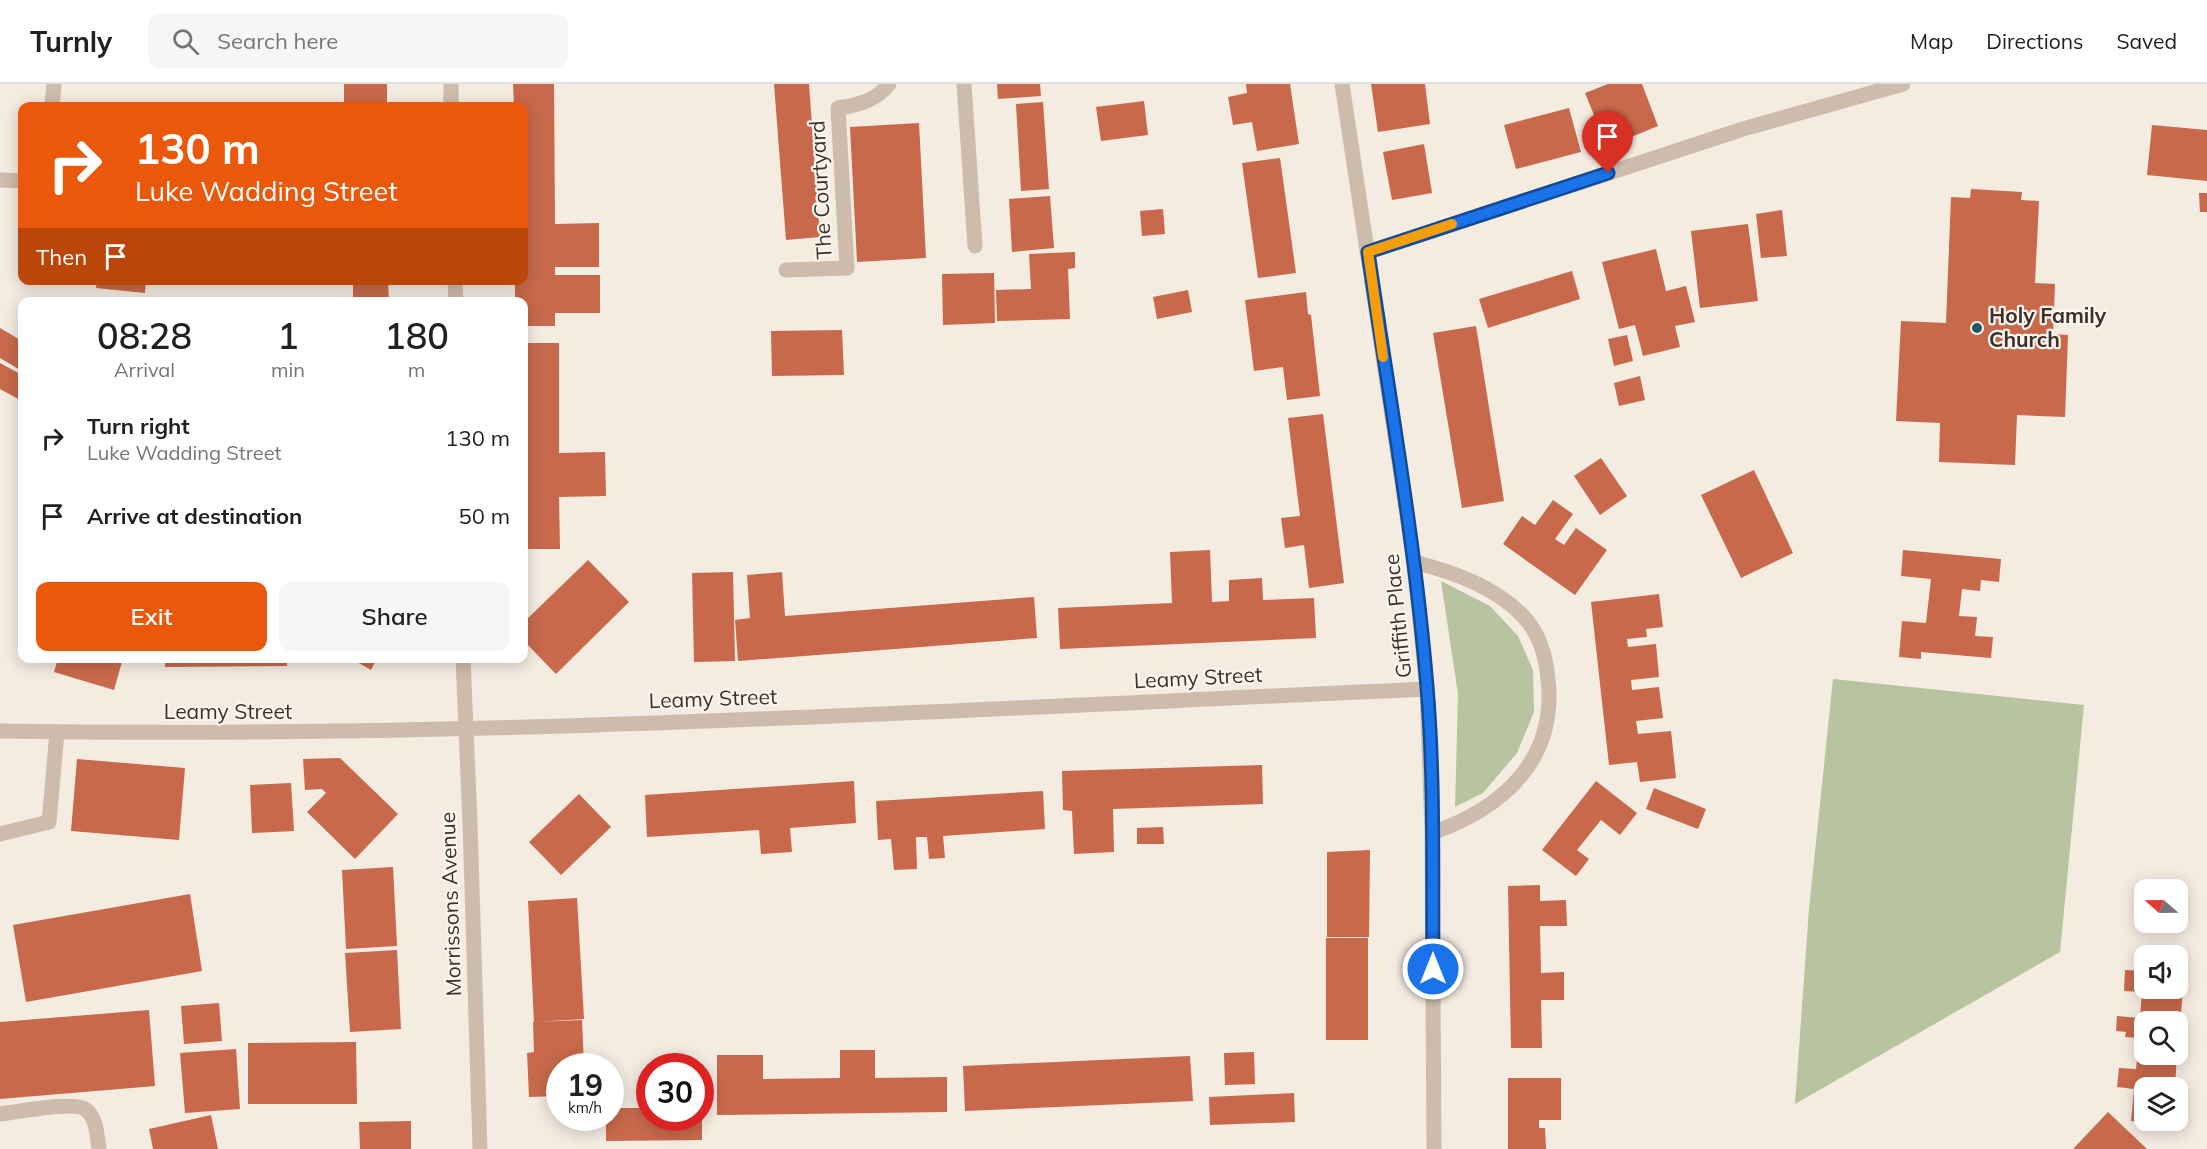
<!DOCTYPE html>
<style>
body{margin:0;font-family:Mulish,sans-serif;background:#f6f6f6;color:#202124;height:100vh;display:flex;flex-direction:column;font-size:22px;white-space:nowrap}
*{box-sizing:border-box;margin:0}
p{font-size:20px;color:#757577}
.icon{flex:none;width:33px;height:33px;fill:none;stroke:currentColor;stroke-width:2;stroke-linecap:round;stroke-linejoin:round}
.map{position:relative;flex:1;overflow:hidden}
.sheet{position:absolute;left:18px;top:213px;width:510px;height:366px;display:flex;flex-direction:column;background:#fff;border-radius:12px;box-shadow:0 3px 15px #0003}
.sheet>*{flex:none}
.guide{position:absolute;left:18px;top:18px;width:510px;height:183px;border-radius:12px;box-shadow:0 3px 15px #0003;background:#ea580c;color:#fff;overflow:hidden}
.needle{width:39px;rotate:290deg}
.buttons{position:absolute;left:2134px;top:795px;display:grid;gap:12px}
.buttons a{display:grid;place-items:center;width:54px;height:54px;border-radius:12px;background:#fff;box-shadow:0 3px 15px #0003;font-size:30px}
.speed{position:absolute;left:546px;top:969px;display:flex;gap:12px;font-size:30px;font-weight:700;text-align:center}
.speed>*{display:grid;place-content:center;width:78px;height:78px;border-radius:50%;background:#fff;box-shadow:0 3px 15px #0003;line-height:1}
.speed small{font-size:15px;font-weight:400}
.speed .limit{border:9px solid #d22;background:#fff;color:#111}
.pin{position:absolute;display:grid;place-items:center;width:51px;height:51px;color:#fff;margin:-62px -26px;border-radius:50% 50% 50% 0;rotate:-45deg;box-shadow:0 0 6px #0007}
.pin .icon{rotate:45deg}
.me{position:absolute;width:66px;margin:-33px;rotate:0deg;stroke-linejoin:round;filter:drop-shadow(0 0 4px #0008)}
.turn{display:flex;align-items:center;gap:21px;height:126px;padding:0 18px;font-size:27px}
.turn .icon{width:78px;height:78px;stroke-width:2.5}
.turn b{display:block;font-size:42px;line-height:51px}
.then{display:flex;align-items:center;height:57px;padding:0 18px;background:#0003;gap:12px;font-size:22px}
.eta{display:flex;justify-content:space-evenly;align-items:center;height:102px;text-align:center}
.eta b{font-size:36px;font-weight:600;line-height:42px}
.action{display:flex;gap:12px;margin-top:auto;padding:12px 18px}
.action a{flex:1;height:69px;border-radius:12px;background:#ea580c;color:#fff;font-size:24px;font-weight:600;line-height:69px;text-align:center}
.action a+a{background:#f6f6f6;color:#202124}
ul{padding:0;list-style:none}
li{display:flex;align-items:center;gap:18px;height:78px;padding:0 18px}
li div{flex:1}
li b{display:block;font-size:22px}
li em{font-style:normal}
header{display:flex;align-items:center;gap:36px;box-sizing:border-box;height:84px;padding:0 30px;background:#fff;border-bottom:2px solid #e0e0e0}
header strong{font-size:28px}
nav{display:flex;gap:33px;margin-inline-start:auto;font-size:21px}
.search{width:420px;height:54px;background:#f6f6f6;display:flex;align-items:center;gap:15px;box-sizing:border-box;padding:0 21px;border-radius:12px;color:#757577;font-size:22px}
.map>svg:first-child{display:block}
.green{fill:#b8c4a0}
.building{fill:#c8694b}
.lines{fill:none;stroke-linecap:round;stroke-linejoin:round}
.minor{stroke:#cdbbac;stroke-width:15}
.route-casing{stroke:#114b97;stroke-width:15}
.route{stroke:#1a73e8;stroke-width:10}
.slow{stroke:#f59e0b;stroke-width:10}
.poi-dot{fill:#1f5a5e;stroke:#fbf5ee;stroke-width:2}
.labels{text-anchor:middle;stroke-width:4.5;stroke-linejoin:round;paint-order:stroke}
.street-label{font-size:21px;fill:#3b302b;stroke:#fbf5ee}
.poi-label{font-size:21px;font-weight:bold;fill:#3b302b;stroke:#fbf5ee;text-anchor:start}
</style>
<header>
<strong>Turnly</strong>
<div class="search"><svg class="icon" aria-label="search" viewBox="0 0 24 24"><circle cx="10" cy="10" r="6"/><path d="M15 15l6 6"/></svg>Search here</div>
<nav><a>Map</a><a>Directions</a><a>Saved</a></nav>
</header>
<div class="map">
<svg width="2207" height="1065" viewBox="0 0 2207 1065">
<rect width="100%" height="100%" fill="#f4ebe1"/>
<path class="green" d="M1441,497L1490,522L1518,552L1533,586L1534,628L1517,669L1483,709L1455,723L1458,610Z
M1833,595L2084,621L2060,868L1795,1020L1809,825Z"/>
<path class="building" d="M344,0H387V22H344Z
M513,0H554L555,140L599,139V183H555V191H600V229H555V242H524V218H515V196H524V22H514Z
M774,0H809L820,153L786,156Z
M997,0H1040L1041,12L998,15Z
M1246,0H1290L1299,60L1257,67L1252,38L1233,41L1228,13L1247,9Z
M1371,0H1425L1430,40L1378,48Z
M1608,0H1642L1658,42L1607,63L1585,9Z
M1144,17L1148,51L1101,57L1096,23Z
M1043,18L1049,105L1021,107L1016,20Z
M1569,24L1581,68L1516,85L1504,41Z
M919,39L926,174L857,178L850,43Z
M2152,41L2207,46V97L2147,91Z
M1424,60L1432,109L1392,116L1383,68Z
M1280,74L1296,189L1258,194L1242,79Z
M1971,105L2022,108L2021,116L2039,117L2035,199L2055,200L2053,250L2068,251L2065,333L2017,331L2015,381L1939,378L1940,339L1896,337L1901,237L1946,239L1951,113L1970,114Z
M2199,109H2207V128H2200Z
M1050,112L1054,164L1012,168L1009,115Z
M1163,125L1165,150L1142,152L1140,127Z
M1782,126L1787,172L1761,174L1756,130Z
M1748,140L1758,217L1700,224L1691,147Z
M1656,165L1666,207L1686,202L1695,238L1675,242L1680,263L1643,272L1635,241L1619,245L1602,178Z
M1075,168V184L1068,185L1070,235L997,237L996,206L1031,205L1029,170Z
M1572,187L1580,215L1488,244L1479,215Z
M994,189L995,239L943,241L942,190Z
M97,196H146L145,209L96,204Z
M353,196H388L389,218H353Z
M1188,206L1192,228L1157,235L1153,213Z
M1306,208L1308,230L1311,231L1320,312L1287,316L1283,283L1254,287L1245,216Z
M1476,242L1504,417L1462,424L1433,249Z
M0,244L22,257V287L0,274Z
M842,246L844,291L772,292L771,247Z
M1627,251L1633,277L1614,282L1608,255Z
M524,259H559V369L605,368L606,412L559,413L560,465H524Z
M0,279L22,291V317L0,305Z
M1640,292L1645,316L1619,322L1614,299Z
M1323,330L1344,499L1309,504L1304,461L1285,464L1281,434L1300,432L1288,334Z
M1601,374L1627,412L1600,431L1574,392Z
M1754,386L1793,469L1741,494L1701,411Z
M1553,416L1573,430L1555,455L1564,461L1576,444L1607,466L1575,511L1503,460L1522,432L1535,441Z
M1210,466L1212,518L1229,517V496L1262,494L1263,516L1314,514L1316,554L1060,565L1058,524L1172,519L1170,468Z
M1903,466L2001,475L1999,498L1981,496L1980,507L1962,505L1959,532L1977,533L1975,552L1993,553L1991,574L1921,568V575L1899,573L1902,537L1926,539L1931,495L1901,492Z
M588,476L629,518L556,590L524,557V538Z
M733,488L735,577L694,578L692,489Z
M782,488L785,532L1034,513L1037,554L738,577L735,536L750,534L747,491Z
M1659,510L1663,543L1646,545L1647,553L1627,555L1628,563L1656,560L1659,593L1631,596L1632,606L1659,603L1663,634L1636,637L1638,650L1671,647L1676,694L1640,698L1637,678L1609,681L1591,518Z
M58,574H123L114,606L54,588Z
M165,574H287V582L165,583Z
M350,574H377L371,586Z
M340,674L398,730L355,775L307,728L326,709L322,705L305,706L303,675Z
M77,675L185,684L179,756L71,747Z
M1262,681L1263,720L1113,725L1114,768L1074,770L1072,727L1063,726L1062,687Z
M854,697L856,739L790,744L792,768L761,770L759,746L647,753L645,711Z
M1596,697L1637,729L1620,751L1601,736L1577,766L1589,775L1576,792L1542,766Z
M291,699L294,747L252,749L250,701Z
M1654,704L1706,725L1698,745L1646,725Z
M1043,707L1045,745L943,752L945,774L929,775L927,753H916L917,785L894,786L891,755L878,756L876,717Z
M579,710L611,743L561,791L529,758Z
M1163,743L1164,760H1137V744Z
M1370,766L1369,853H1327V768Z
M393,783L397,862L346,865L342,786Z
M1540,801V817L1566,816L1567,842H1540L1541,889L1564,888V916H1541L1542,964H1511L1508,802Z
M190,810L202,887L26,918L13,841Z
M577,814L584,935L534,938L528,817Z
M1326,854H1368V956H1326Z
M2152,864L2171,866V872H2151Z
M397,866L401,945L350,948L345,869Z
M2178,874L2185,875L2180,944H2178V938H2145V970H2177L2175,1004H2145V1036H2172V1040L2131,1037L2134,1005L2117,1003L2119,984L2136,985L2139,954L2125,953L2126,948L2116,947L2117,932L2140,934L2142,908L2124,907L2125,886L2145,887V904H2178Z
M219,919L222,957L184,960L181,922Z
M149,926L155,1002L0,1015V938Z
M582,936L584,982H560V1012L529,1013L527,969L534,968L533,938Z
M356,958L357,1020H248V959Z
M236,965L240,1025L185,1029L180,969Z
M840,966H875V994L947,993V1028L717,1031V971H763V995L840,994Z
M1254,968L1255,1000L1225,1001L1224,969Z
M1190,972L1193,1017L965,1027L963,982Z
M1508,994H1561V1036H1539V1044H1545L1546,1065H1508Z
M1294,1009L1295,1038L1210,1041L1209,1013Z
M610,1024H650V1034H702V1056L606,1057V1034H610Z
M2108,1028L2147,1065H2073Z
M211,1031L218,1065H153L149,1045Z
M411,1037V1065H360L359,1038Z"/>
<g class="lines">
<path class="minor" d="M451,0V22
M964,0L975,162
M1342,0L1414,478L1427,605L1432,749L1434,1065
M52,22L54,0
M0,96L22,97
M1368,168L1743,45L1903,0
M786,186L847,184L838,24C858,21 876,17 889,0
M455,196L456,218
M1414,478C1453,488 1494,502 1523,532C1539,549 1546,572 1548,595C1557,676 1503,724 1432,749
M463,574L470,739L480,1065
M0,647C476,655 952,626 1427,605
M0,750L49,738L57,648
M0,1030C16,1028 74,1017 85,1025C97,1033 97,1052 99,1065"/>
</g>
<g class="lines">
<defs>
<path id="route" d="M1433,885C1432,791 1435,697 1427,603C1415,457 1389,312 1368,168L1608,89"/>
</defs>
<use href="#route" class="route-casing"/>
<use href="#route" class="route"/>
<path class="slow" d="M1383,273L1368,168L1452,140"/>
</g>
<circle class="poi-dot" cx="1977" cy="244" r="6"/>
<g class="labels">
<g class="street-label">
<text transform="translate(821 106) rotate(-93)" y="7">The Courtyard</text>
<text transform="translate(1398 532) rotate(-96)" y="7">Griffith Place</text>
<text transform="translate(1198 594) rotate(-3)" y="7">Leamy Street</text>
<text transform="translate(713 615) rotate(-2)" y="7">Leamy Street</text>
<text x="228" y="635">Leamy Street</text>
<text transform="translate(451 820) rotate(-92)" y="7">Morrissons Avenue</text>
</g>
<g class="poi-label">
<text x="1989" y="239">Holy Family<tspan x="1989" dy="24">Church</tspan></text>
</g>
</g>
</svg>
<div class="buttons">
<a><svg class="needle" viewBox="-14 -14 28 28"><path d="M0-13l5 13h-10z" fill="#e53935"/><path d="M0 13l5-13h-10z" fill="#757577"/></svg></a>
<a><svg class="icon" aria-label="sound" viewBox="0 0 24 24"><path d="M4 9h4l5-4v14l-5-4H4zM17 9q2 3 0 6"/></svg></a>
<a><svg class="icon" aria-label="search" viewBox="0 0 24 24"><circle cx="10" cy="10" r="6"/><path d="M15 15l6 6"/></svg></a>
<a><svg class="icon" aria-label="layers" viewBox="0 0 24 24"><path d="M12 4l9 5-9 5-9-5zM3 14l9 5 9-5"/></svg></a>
</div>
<div class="speed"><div>19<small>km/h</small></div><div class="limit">30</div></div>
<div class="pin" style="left:1608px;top:89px;background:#d93025"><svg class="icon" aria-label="arrive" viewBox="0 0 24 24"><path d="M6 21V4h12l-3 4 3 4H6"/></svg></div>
<svg class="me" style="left:1433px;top:885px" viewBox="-20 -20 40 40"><circle r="17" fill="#1a73e8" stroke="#fff" stroke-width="3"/><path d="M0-11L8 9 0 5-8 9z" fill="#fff"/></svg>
<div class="guide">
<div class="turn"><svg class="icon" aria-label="right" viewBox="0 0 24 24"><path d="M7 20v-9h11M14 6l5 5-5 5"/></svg><div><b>130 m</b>Luke Wadding Street</div></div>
<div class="then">Then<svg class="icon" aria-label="arrive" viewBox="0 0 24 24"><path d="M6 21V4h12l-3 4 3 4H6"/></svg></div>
</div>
<section class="sheet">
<div class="eta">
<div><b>08:28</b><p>Arrival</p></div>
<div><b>1</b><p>min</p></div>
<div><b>180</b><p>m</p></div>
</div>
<ul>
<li><svg class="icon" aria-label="right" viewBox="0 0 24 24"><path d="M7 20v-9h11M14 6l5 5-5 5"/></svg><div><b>Turn right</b><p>Luke Wadding Street</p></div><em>130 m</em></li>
<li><svg class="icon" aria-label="arrive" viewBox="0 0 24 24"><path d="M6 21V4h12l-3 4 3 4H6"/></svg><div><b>Arrive at destination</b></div><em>50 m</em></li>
</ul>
<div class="action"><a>Exit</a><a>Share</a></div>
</section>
</div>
